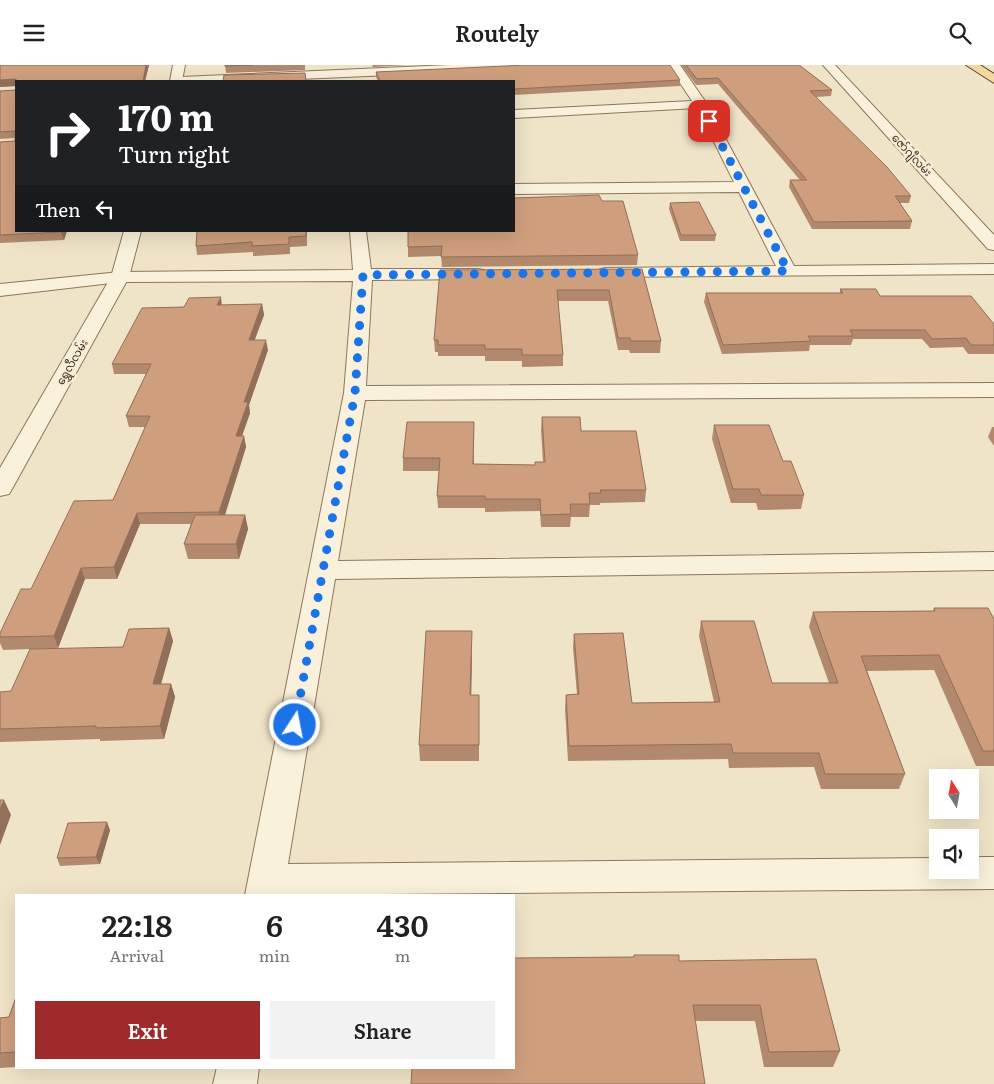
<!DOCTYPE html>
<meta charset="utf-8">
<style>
body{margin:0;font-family:Literata,"Noto Sans Myanmar",serif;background:#f2f2f2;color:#202124;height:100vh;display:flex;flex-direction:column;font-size:19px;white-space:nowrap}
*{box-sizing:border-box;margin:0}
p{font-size:16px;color:#757577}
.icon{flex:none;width:28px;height:28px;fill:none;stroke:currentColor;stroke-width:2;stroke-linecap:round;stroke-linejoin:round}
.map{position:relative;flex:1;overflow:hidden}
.panel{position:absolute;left:15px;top:829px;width:500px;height:175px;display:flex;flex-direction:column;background:#fff;border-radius:0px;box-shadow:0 5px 20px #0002}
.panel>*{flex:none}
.hud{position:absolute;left:15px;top:15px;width:500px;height:152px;border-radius:0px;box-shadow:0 5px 20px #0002;background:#202124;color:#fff;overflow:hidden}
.needle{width:32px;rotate:349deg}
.fabs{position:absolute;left:929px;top:704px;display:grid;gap:10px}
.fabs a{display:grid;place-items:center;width:50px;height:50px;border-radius:0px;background:#fff;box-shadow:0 5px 20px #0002;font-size:25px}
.pin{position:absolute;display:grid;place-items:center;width:42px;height:42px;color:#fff;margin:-21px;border-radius:10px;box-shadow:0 2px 8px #0006}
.me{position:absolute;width:55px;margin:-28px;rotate:11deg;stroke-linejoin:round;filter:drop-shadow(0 0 4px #0008)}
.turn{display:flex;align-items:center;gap:18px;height:105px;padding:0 20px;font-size:22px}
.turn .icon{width:65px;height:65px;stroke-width:2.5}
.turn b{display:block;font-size:35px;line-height:42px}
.then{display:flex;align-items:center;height:48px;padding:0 20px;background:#0003;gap:10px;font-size:19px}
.eta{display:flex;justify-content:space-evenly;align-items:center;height:85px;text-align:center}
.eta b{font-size:30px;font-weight:600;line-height:35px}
.button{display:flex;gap:10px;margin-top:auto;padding:10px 20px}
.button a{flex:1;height:58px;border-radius:0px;background:#9e2a2b;color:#fff;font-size:20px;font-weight:600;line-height:58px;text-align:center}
.button a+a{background:#f2f2f2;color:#202124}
header{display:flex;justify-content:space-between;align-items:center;height:65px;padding:0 20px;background:#fff;font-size:22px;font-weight:600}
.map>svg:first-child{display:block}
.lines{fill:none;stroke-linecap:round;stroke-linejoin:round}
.minor-casing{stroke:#8d765c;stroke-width:2}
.tertiary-casing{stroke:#8d765c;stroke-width:2}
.primary-casing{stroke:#5b4430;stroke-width:2}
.minor{fill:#faf1dc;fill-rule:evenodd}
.tertiary{fill:#faf1dc;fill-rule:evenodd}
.primary{fill:#f3d9a0;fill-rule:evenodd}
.wall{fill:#b2896c}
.shaded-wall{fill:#916f58}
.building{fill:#cf9f7d;stroke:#916f58}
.route{stroke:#1a73e8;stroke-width:9;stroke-dasharray:0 16.2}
.labels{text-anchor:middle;stroke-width:5;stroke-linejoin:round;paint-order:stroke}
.far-street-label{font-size:11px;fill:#3d2e20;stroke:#f7eed8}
</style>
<header><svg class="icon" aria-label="menu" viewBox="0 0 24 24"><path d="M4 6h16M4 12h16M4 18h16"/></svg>Routely<svg class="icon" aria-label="search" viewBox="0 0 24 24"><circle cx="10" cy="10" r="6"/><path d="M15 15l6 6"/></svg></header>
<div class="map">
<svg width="994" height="1019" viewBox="0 0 994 1019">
<rect width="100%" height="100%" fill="#f0e4c8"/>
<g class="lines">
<defs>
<path id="minor" d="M450,0H533L527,4L254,16H175L181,12Z
M668,0H680L707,39L794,201L994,199V209L600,212L597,208L600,204L606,203L776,201L739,127L514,129V119L734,117L697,43L514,53V45L692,36Z
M350,166H366L371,204H478L484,205L487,209L484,213L478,214L372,215L366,321L994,318V332L365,335L338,496L994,487V505L335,514L288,799L938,793V805H970V792H994V824L245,830L344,328L353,216L120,217L0,231V219L120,207L353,205Z
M217,1002H259L257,1019H213Z"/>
<path id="tertiary" d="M173,0H185L182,16H170Z
M823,0H835L994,170V185L988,184Z
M124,166H141L129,212L12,424L9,429L0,431V403L111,212Z"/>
<path id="primary" d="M966,0H980L994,9V18Z"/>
</defs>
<use href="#minor" class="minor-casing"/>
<use href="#tertiary" class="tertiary-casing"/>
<use href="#primary" class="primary-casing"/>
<use href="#minor" class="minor"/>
<use href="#tertiary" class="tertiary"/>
<use href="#primary" class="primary"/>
</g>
<path class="wall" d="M0,0H149L145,16H16L67,166L64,175L0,178V77L15,76V73L0,74V26L16,25V21L0,22Z
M225,0H305V5L226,8Z
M372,0H408L373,2Z
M681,0H799L832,25L831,31L816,32L911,131L909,138H900L912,156L910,164H812L789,122L790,115H800L718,19L696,20Z
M376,7L680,15V21L514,30V16H378L376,12Z
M670,138L716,170L715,176H680L669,144Z
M197,166H307V181L290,182V189L253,191V187L197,190L196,181Z
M408,166L638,190L637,200L442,202L441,191L408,192Z
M642,204L661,276L660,288H630L629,285H618L608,236H558L563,290V301L522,302V296H485V291H438V287H435L434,275L440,205Z
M840,224L880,231L994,259V289H968L963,282L930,283L922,274H853L851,280H810L809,286L722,289L704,237L706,228H840Z
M262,239L264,250L254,275L268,285L249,340L250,348L242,371H244L246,382L225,450H245L248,464L239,494H188L184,479L191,459H140L117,514H85L58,583L3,585L0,578V568L31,524L113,435L145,362H129L126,351L146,309H114L112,299L184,242L222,240Z
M542,352L581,366L646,425L645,437L600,438V440H590L589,452H571L570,462H541L540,446L485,447V443H438L437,431L439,406H403V393L474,357V399L535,400L543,397L541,365Z
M714,360L783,396L804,430L801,444L758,445L756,438H731L712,374Z
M992,362H994V381L988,372Z
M934,543L994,554V701H976L934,605L867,606L905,709L899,724H821L814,702L729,703L728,694L568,696L565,644L566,630L577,629L573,583L574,569L632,638L714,637L699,571L701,556L772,618H829L809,562L813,547L933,546Z
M169,563L173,576L161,619H171L175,632L164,674L100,676V674L0,677V627L11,626Z
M472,581L471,630H479V696H420L419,680Z
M110,765L100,799L60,801L57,793Z
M634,890L679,896L816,894L840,986L833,1002H764L755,956H696L514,934V895L634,892Z
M16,932V1002L0,1003V953L9,952Z"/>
<path class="shaded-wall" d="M146,0H149L145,16H143Z
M16,14V21L0,22V15Z
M62,166H67L64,175L61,167Z
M221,232L222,242L217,240Z
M262,239L264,250L251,285L249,275Z
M266,275L268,285L249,340L250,348L238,382L236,371L244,337Z
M244,371L246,382L222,459L219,447Z
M137,448L140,459L117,514L114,502Z
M245,450L248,464L239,494L236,479Z
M81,503L85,514L58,583L54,571Z
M169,563L173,576L157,633L153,619Z
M472,566V581L471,645L470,630Z
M171,619L175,632L164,674L160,661Z
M4,735L11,750L0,780V745Z
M107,757L110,765L100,799L96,792Z"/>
<path class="building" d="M0,0H146L143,16H16V166H62L61,167L0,170V77L15,76V66L0,67V26L16,25V14L0,15Z
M225,0H253L225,1Z
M527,0H670L680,15L514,24V16H380L376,7Z
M686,0H799L832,25L810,26L887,102L911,131H895L912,156L814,157L790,115H807L718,13L697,14Z
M305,8L306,16H223L224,10Z
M599,130L602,136H623L638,190L441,192L442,181L408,182V166H514V133Z
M699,137L716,170H681L670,138Z
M197,166H306V171L289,172V179L252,181V177L196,181Z
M642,204L661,276H631L630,273H618L609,225H557L563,290H522V284H485V280H438V275H434L440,205Z
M840,224H876L880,231H971L994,259V280H971L966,273L932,274L925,265H850L853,271H808L811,276L723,280L706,228H843Z
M221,232L217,240L262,239L249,275H266L244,337H248L236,371H244L219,447L137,448L114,502L81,503L54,571L0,572V568L21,524H31L74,436L113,435L150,351H126L151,299H112L142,243L184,242L189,233Z
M542,352H580L581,366H636L646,425H600L601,428H589L590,439H570L571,449L541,450L540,434H485V431H437L440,393H403L407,357H474L473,399L535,400V397H545Z
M714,360H769L783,396H791L804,430H761L759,424H733Z
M195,450H245L236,479H184Z
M934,543H988L994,554V686H983L939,590L861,591L905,709H825L819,688H733L731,679L569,681L566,630L579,629L574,569L623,568L632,638L720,637L701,556H754L772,618H838L813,547L935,546Z
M169,563L153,619H171L160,661L96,663V661L0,664V627L11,626L30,584L123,582L129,564Z
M426,566H472L470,630H479V680H419Z
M0,735H4L0,745Z
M107,757L96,792L57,793L68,758Z
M634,890H679V896L816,894L840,986L769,987L760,940H693L705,1019H411L412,1002H514V893L634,892Z
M16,932V987L0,988V953L9,952Z"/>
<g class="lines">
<path class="route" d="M295,660L355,328L363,210L788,206L709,56"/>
</g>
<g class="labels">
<g class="far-street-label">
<text transform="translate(912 90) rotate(47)" y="4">ဇော်ဂျီလမ်း</text>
<text transform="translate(72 297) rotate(-60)" y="4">ရွှေလီလမ်း</text>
</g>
</g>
</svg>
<div class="fabs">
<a><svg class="needle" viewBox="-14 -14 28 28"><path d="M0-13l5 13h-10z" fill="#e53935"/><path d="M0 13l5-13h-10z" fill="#757577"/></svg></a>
<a><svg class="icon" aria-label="sound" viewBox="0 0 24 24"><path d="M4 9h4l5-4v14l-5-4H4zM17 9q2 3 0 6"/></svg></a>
</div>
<div class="pin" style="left:709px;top:56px;background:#d93025"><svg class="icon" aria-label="arrive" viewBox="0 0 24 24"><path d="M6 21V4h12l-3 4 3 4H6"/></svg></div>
<svg class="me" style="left:295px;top:660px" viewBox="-20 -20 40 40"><circle r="17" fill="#1a73e8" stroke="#fff" stroke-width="3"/><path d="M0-11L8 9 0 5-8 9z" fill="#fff"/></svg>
<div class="hud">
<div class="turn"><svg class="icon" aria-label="right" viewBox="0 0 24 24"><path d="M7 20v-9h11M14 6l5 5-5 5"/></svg><div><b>170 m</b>Turn right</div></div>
<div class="then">Then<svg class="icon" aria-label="left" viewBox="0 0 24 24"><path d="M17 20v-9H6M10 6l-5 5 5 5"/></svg></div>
</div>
<section class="panel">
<div class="eta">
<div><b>22:18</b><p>Arrival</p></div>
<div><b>6</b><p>min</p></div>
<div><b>430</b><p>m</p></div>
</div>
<div class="button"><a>Exit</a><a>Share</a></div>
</section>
</div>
